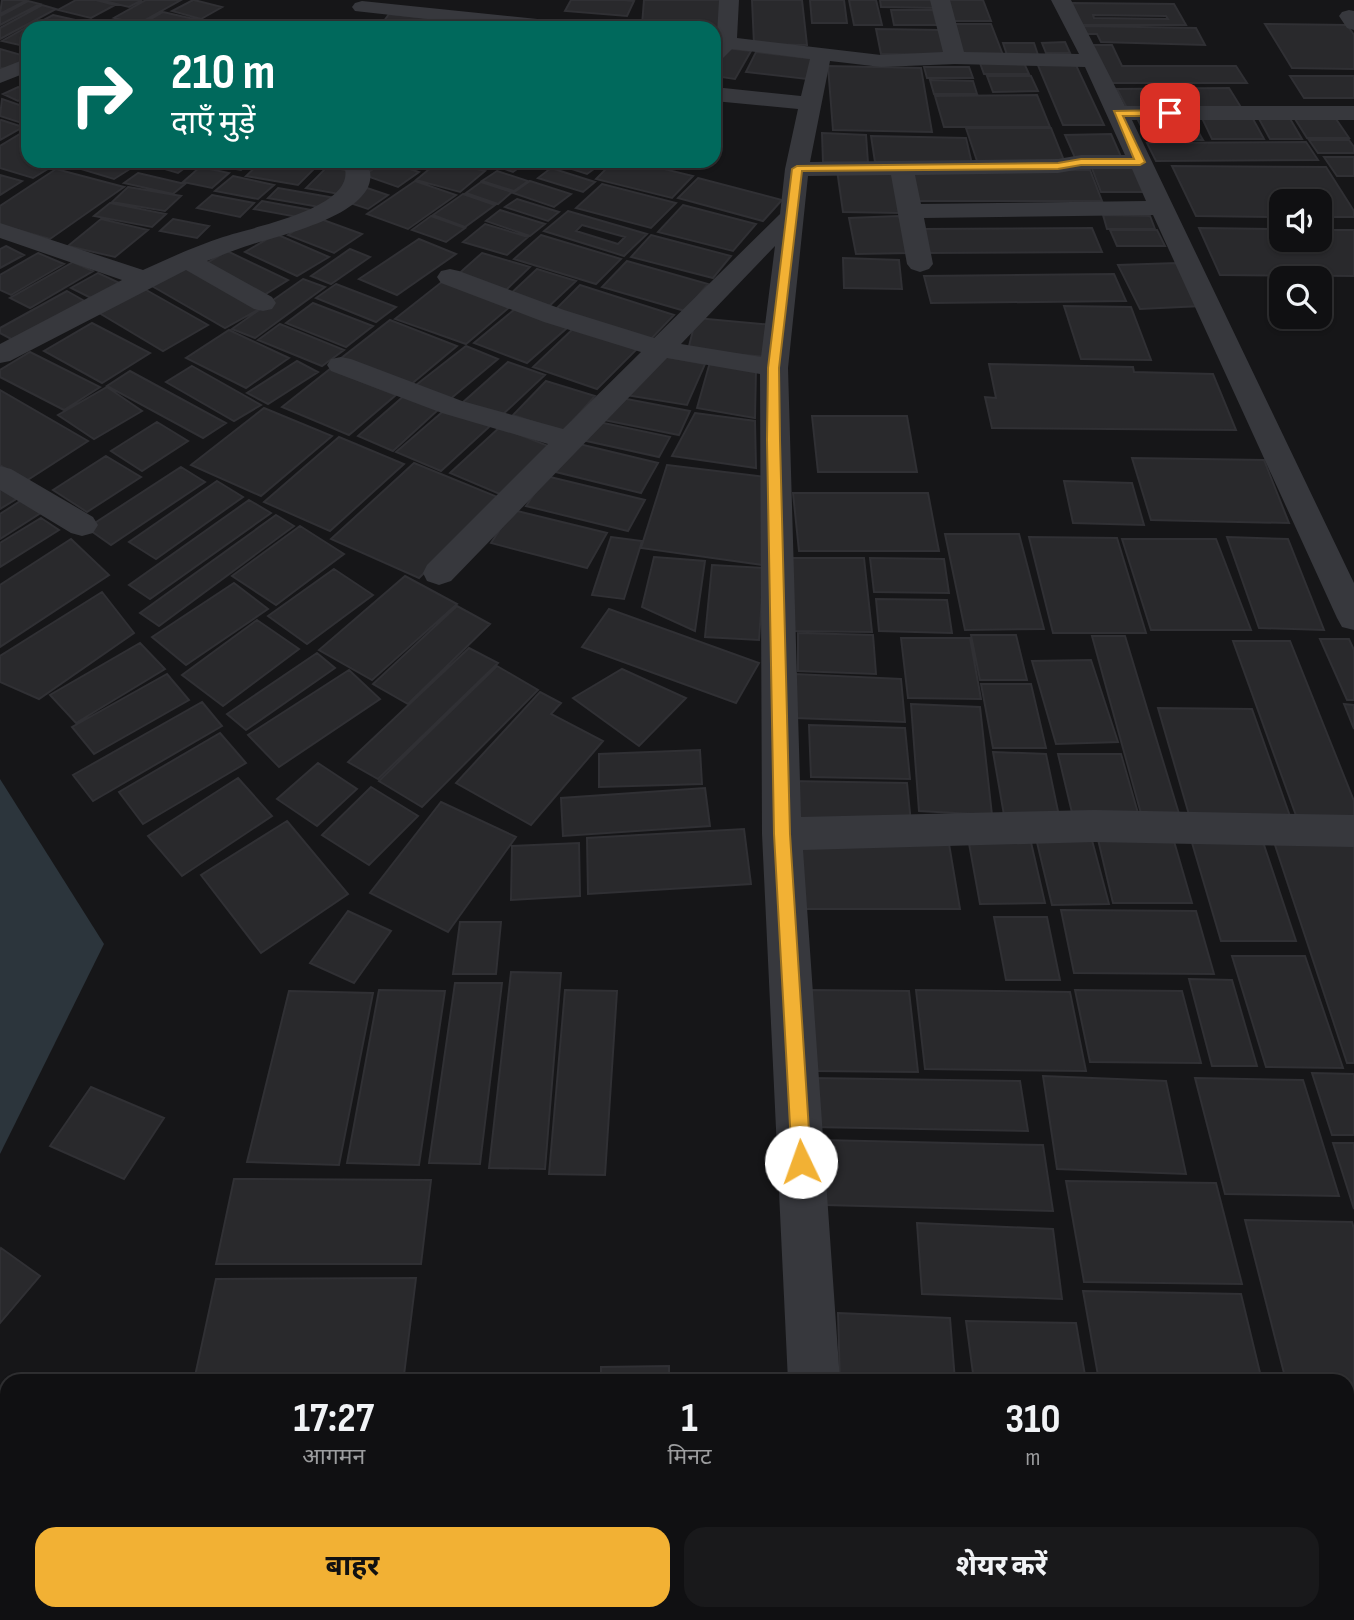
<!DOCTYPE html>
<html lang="hi">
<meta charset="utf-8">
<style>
body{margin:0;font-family:"Sofia Sans Condensed","Noto Sans Devanagari",sans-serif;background:#19191b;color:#f1f3f6;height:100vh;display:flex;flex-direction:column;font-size:26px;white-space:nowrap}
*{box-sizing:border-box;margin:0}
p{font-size:23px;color:#9c9d9f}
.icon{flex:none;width:38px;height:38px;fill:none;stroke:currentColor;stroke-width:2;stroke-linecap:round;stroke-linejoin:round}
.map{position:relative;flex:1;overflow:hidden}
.sheet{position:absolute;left:0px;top:1374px;width:1354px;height:247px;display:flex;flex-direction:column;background:#101012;border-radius:21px 21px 0 0;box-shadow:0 2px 5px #0004,0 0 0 2px #303032}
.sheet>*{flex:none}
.guide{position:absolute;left:21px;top:21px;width:700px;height:147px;border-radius:21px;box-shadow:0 2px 5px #0004,0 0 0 2px #303032;background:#00695c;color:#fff;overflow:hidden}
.fabs{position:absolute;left:1269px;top:189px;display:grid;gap:14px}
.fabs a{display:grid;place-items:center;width:63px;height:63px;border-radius:14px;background:#101012;box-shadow:0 2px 5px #0004,0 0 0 2px #303032;font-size:35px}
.pin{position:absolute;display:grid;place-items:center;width:60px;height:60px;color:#fff;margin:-30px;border-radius:14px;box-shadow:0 4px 10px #0006}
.me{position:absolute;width:77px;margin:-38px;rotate:357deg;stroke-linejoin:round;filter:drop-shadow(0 0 5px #0008)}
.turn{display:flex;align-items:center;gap:24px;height:147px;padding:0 35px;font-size:32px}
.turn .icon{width:91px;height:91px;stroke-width:2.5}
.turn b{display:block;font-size:49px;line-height:60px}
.eta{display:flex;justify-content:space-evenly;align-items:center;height:119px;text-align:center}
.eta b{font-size:42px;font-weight:700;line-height:49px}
.primary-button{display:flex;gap:14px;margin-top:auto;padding:14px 35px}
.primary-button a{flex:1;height:80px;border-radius:21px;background:#f2b134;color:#111;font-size:28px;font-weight:700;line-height:80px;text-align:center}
.primary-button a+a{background:#19191b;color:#f1f3f6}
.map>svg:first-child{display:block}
.water{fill:#2c353c}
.building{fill:#29292c;stroke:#303034;stroke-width:2;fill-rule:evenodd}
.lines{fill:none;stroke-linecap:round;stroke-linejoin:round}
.minor{fill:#37383d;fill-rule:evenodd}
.route{fill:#f2b134;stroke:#9d7322;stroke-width:2}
</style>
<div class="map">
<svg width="1354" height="1620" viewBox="0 0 1354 1620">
<rect width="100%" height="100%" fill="#161618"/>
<path class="water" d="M0,779L104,944L0,1154Z"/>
<path class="building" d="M2,0H27L0,14Z
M76,0H96L115,5L91,18L58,10Z
M100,0H142L129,7Z
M146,0H181L138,24L114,18Z
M193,0H194L222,7L201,19L172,11Z
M571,0H624L634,1L627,16L565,11Z
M644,0H724L725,32L714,31V28L642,25Z
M752,0H802L807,45L754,44Z
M810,0H844L847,23H812Z
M849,0H876L882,25H854Z
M880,0H936L938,8L881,7Z
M943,0H983L991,21H949Z
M28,1L40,4L0,25V16Z
M1072,3L1174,4L1186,25H1081ZM1093,15L1166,16L1168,19L1094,18Z
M42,5L56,9L0,39V28Z
M891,10H933L937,25H894Z
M163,12L198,20L185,28L139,26Z
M389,14L479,23L476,28H417L420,24L384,21Z
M53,15L75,20L60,28L30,27Z
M78,21L99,27L63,28Z
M231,21L260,28H218Z
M949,24H991L1003,55H960Z
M1265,24L1347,25L1354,35V69L1292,68Z
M1083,26L1196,28L1205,45L1101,42L1097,34H1086Z
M25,28L28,29V44L24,46L2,41Z
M876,29L939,30L946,55L881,54Z
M1065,42L1070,53H1046L1042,43Z
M1003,43H1034L1039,58H1008Z
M1090,45H1112L1122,66H1236L1247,83H1108Z
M725,48L751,51L735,79L714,76V65Z
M0,49L28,57V58L7,69L0,68Z
M756,52L816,59L807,79L746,72Z
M980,63H1024L1029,74H984Z
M1037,63H1075L1104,125H1063Z
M828,66L921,68L932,132L833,130Z
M924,67H969L973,78H927Z
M987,76H1031L1038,91L993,92Z
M1290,76H1354V98H1304Z
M930,80L973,81L977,94H934Z
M18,87L28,91V96L18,101L3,94Z
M1229,88L1242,109L1128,110L1117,89Z
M1037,95L1050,127H944L935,96Z
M2,99L28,108V125L0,116Z
M1136,116H1189L1203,140H1148Z
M1258,117H1289L1302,139H1270Z
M1202,118L1253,119L1264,139H1212Z
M1295,119H1336L1349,138H1307Z
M0,121L1,120L23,127L0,140Z
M966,128H1051L1065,163L978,164Z
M28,129V161H61L33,178L0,168V146Z
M822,133L866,135L868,163L823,162Z
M1111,134L1122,159L1076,160L1065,135Z
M871,136L966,138L972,164L875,162Z
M1309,140H1349L1354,147V153H1318Z
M1306,142L1318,160L1156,161L1147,143Z
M1324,157H1354V176H1337Z
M80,161H137L141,162L114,179L71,166Z
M138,161H189L193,162L178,173Z
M211,161H251L241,170L208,164Z
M262,161H273L315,168L298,185L246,176Z
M386,161L419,172L398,187L364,175Z
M394,161H431L420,169Z
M439,161H445L485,171L460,192L416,180Z
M451,161H487L478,169Z
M500,161H528L513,172L494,165Z
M555,161H605L587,174L553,163Z
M614,161H631L693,176L672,198L596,179Z
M328,166L353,172L339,194L306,188Z
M1091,166H1138L1150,192H1101Z
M1172,166L1326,167L1354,211V217H1320V201H1281V217L1196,216Z
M200,167L229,173L212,188L183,182Z
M551,168L595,182L583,192L538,178Z
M56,169L124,187L50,239L0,225V206Z
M837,170H893L901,213L843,212Z
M912,170H1090L1102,201H919Z
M497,171L528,181L514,191L482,181Z
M138,173L185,184L173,194L124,183Z
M0,175L22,181L0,195Z
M233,176L274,185L258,199L215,191Z
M698,178L782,200L763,221L678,198Z
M415,181L456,195L408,229L367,214Z
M530,181L571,194L554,207L513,193Z
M481,182L512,192L498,204L466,193Z
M602,184L676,203L651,228L576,208Z
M128,187L181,196L165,211L112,202Z
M278,188L335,198L325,208L268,198Z
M367,188L388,195L368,209L347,202Z
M463,194L495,205L465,227L433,215Z
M212,195L254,203L240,217L197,208Z
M517,199L559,212L548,221L505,207Z
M262,201L311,210L303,218L254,209Z
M110,203L166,214L152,227L94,216Z
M683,205L756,224L733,251L658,232Z
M500,210L545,224L530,236L486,221Z
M568,211L647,234L624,256L544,231ZM582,225L625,237L618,244L576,231Z
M1103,215L1150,216L1155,229H1107Z
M431,216L465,228L446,242L412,230Z
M899,216L909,253L856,254L849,218Z
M315,217L362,234L334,253L288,235Z
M101,219L148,230L115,257L68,246Z
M173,219L209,226L197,238L160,231Z
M485,224L528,237L507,255L463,242Z
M1092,228L1102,252L924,253L919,229Z
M1199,228L1281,229V240H1320V230H1354V276L1220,275Z
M1110,230H1157L1165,246H1117Z
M276,234L329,257L297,276L245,252Z
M541,235L621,259L596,284L514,259Z
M651,235L731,256L713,278L631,257Z
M419,239L456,254L397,295L359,279Z
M6,246L24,255L0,268V249Z
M350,249L370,257L331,284L311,276Z
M227,251L288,280L264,295L202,266Z
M38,253L64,264L11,295L0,290V275Z
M482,253L530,267L504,292L455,277Z
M843,258L899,260L902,289L844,288Z
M627,261L708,284L685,311L602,287Z
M73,262L93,271L30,308L10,298Z
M1177,263L1201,306L1140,309L1118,265Z
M186,267L261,308L225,328L152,286Z
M537,269L576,281L546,309L507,297Z
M98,273L124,285L97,301L71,288Z
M1114,274L1126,301L931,303L924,276Z
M303,279L325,287L255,338L232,329Z
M443,281L512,305L466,344L395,319Z
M336,284L396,307L376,322L316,298Z
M580,285L674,315L649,341L554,311Z
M141,287L208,325L163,351L96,311Z
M67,291L88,303L17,342L0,333V328Z
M313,303L373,326L346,347L286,323Z
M1064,306L1131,307L1151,360L1081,359Z
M515,309L567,328L527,363L474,343Z
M696,318L773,325L767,357L688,350Z
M390,320L457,346L409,386L340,359Z
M92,323L150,353L102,383L44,351Z
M280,324L344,350L322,366L258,340Z
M575,327L638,348L597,389L533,367Z
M229,330L289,358L246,388L186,358Z
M466,346L498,359L449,400L416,385Z
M30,352L100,387L64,410L0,377V370Z
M657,355L705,364L687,405L620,394Z
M297,361L318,372L268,404L247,393Z
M508,362L545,375L499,418L461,404Z
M710,362L756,368L755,418L697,408Z
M989,364L1133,367L1134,372L1213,374L1236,430L992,428L985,397L996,398Z
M192,366L261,405L234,421L166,382Z
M330,369L396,395L349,435L282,407Z
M130,371L226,423L203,438L107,386Z
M546,381L595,396L563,432L513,415Z
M107,387L142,411L94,439L58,415Z
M0,390L88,441L26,481L0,465Z
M405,395L440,408L393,451L358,436Z
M616,397L690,411L679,435L604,420Z
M264,408L332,436L261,496L191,465Z
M447,408L490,426L441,471L396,452Z
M695,413L755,421L756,468L672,456Z
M812,416H907L917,472H818Z
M594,421L670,437L659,457L582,440Z
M157,422L188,441L142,471L111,451Z
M500,427L556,449L507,497L450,473Z
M339,437L404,464L330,531L264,502Z
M575,443L658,463L641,493L556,472Z
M106,456L141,477L87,512L53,490Z
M1132,458L1264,460L1289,523L1151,520Z
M414,463L500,498L419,578L331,539Z
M667,465L766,477L763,565L641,548Z
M181,467L205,482L111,545L87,528Z
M546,476L645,500L628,531L526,506Z
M217,481L243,497L156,559L129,542Z
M1064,481L1132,483L1144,525L1073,523Z
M0,486L18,498L0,509Z
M793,493H928L939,551H799Z
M28,496L47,509L0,539V514Z
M249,500L271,513L150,599L129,585Z
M513,510L607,533L587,568L491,543Z
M276,515L294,526L159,626L140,613Z
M41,518L59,530L0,567V543Z
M300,526L344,554L276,605L232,576Z
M945,534H1019L1044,629L965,630Z
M611,537L642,541L624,599L592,595Z
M1029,537L1117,538L1146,633H1053Z
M1227,537L1288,539L1324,630L1259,628Z
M71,539L109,575L0,647V585Z
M1122,539H1216L1251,630H1151Z
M654,557L705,561L695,631L642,607Z
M783,558H864L872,632L788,631Z
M870,558L944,559L949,593L874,592Z
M712,565L764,568L759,640L705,637Z
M334,569L373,595L307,644L268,616Z
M405,576L457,604L372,680L319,650Z
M234,583L268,609L186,665L152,637Z
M102,592L134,633L39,699L0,682V656Z
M876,599L947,600L952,633L879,631Z
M457,606L490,624L408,704L373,684Z
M609,609L759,663L736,703L582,647Z
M257,620L299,649L223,706L182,675Z
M798,633L873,635L876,674L798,671Z
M971,635H1016L1027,680H980Z
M1092,636H1125L1180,817H1142Z
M901,638H970L981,699L908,698Z
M1320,639H1349L1354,650V700H1347Z
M1233,641H1290L1354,801V822L1298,821Z
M140,643L165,669L76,723L50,695Z
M469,648L498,663L378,779L348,762Z
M317,653L335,668L246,730L227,714Z
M1091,660L1118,742L1056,744L1032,661Z
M497,666L538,690L422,807L379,781Z
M622,669L686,698L639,746L573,698Z
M349,670L380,699L279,767L248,735Z
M167,674L189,700L94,754L72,727Z
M794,674L901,679L905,722L795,718Z
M981,684H1031L1046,748H993Z
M540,692L561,703L551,714L603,741L531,825L456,783Z
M202,702L222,726L93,801L73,775Z
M911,704L980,707L992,815L919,811Z
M1344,704L1354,705V729Z
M1158,708L1252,709L1291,819L1190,818Z
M809,725L905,728L910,779L811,777Z
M220,733L246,763L143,824L119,792Z
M700,750L702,784L599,787V754Z
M993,752L1046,754L1059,816L1004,815Z
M1058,754H1121L1140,820L1074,821Z
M318,763L357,789L317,826L277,799Z
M238,778L272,816L182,876L148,836Z
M789,781L907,783L911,823L791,821Z
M371,787L418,816L369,865L322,835Z
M705,788L710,826L563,836L561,798Z
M441,802L516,837L448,932L370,893Z
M287,821L348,894L261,953L201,875Z
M744,829L751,884L588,894L587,838Z
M1089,829L1109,904L1052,905L1034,830Z
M1096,831H1171L1192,903H1113Z
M1190,836H1261L1296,941H1221Z
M794,838H948L960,909H799Z
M968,838H1030L1045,903L980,904Z
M1274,842L1354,843V1063H1347Z
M579,843L580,896L511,900L512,846Z
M1061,910L1196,911L1214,974L1074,973Z
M348,911L391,931L354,983L310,963Z
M994,917H1047L1060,980H1006Z
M460,922H501L496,974H453Z
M1232,956H1305L1343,1068L1266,1067Z
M511,972L561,973L545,1169L489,1168Z
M1189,979L1232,980L1257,1066H1212Z
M455,983H502L480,1164L429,1163Z
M379,990L445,991L419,1165L347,1163Z
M565,990L617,991L605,1175L549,1174Z
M810,990L909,991L918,1072L815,1071Z
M916,990L1070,992L1086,1071L925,1069Z
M1075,990L1182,991L1201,1063L1090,1062Z
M289,991L373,993L339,1165L247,1162Z
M1312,1073L1354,1074V1135H1332Z
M1043,1076L1166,1081L1186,1174L1057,1169Z
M810,1078L1020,1081L1028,1131L812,1127Z
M1195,1078L1303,1080L1339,1196L1225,1194Z
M91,1087L164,1118L124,1179L50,1146Z
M822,1140L1043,1145L1053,1211L825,1205Z
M1333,1143H1354V1209Z
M234,1179L431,1180L421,1264H216Z
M1066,1181L1216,1183L1242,1284L1084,1282Z
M1245,1220L1352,1222L1354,1229V1408H1348V1381H1286Z
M917,1223L1053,1229L1062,1299L922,1294Z
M1,1248L40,1276L0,1323V1250Z
M416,1278L404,1375L195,1376L216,1279Z
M1083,1291L1241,1294L1262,1381H1099Z
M838,1313L950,1318L955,1381H840Z
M966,1321L1076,1323L1086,1381H974Z
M669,1366V1381H601V1367Z
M1348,1439H1354V1619L1307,1618L1306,1614H1348Z
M7,1540V1593L0,1587V1549Z"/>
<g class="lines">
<path class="minor" d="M719,0H739L737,38L881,55L943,52L930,0H950L964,52L1079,54L1051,0H1071L1125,106H1354V120H1132L1354,583V630L1342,627L1337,618L1153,215L924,218L933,264L929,269L920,272L911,269L907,264L891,175L808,176L788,368L801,817L1094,810L1354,815V847L1094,842L803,850L840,1381H788L762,834L760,374L667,358L451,581L439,585L427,581L423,573L427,565L548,444L442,413L331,371L327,365L331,359L341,357L351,359L462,401L563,429L641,352L544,322L441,283L437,277L441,271L450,269L459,271L564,310L654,338L780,214L785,169L798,109L714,101V87L801,96L810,59L732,49L721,60L714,62V35H717ZM830,61L881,67L955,64L1085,67L1125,155H1081L1058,159L810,162ZM1081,169H1132L1146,201L921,204L915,175L1058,173ZM775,246L761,357L681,344Z
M362,1L567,22L574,24L577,28H508L355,11L352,7L355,3Z
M1349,10L1354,11V30L1347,28L1339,16L1342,12Z
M28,58V72L0,83V69Z
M342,161H366C394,210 281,235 253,244C237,249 222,255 207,261L272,297L276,303L272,309L263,311L254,309L186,270L10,361L0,363V344L122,280L0,238V223L143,270C169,258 196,246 223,237C251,227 367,207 342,161Z
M0,466L11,469L93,517L98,525L93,533L82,536L71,533L0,490Z
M799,1614H856L858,1620H800Z"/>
</g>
<path class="route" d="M1114,111L1170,110L1174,113L1170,116H1123L1145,162L1140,165H1081L1058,169L802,171L779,368L780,440L790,834L811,1162L808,1169L801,1172L794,1169L792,1162L774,834L767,440L768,368L792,169L797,166L1058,163L1081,159H1134Z"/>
</svg>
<div class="fabs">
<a><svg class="icon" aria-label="sound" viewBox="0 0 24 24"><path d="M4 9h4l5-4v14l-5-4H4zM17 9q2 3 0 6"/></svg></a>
<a><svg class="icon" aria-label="search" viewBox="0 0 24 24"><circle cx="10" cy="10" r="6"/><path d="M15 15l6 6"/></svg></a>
</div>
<div class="pin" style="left:1170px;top:113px;background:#d93025"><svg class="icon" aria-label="arrive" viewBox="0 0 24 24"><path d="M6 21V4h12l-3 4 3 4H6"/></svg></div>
<svg class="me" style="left:801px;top:1162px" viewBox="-20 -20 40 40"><circle r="19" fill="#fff"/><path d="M0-13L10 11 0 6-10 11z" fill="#f2b134"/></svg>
<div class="guide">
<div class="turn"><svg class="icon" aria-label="right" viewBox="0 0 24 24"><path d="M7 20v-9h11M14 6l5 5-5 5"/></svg><div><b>210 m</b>दाएँ मुड़ें</div></div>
</div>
<section class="sheet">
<div class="eta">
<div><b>17:27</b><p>आगमन</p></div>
<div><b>1</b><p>मिनट</p></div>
<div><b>310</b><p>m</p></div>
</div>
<div class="primary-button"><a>बाहर</a><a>शेयर करें</a></div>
</section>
</div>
